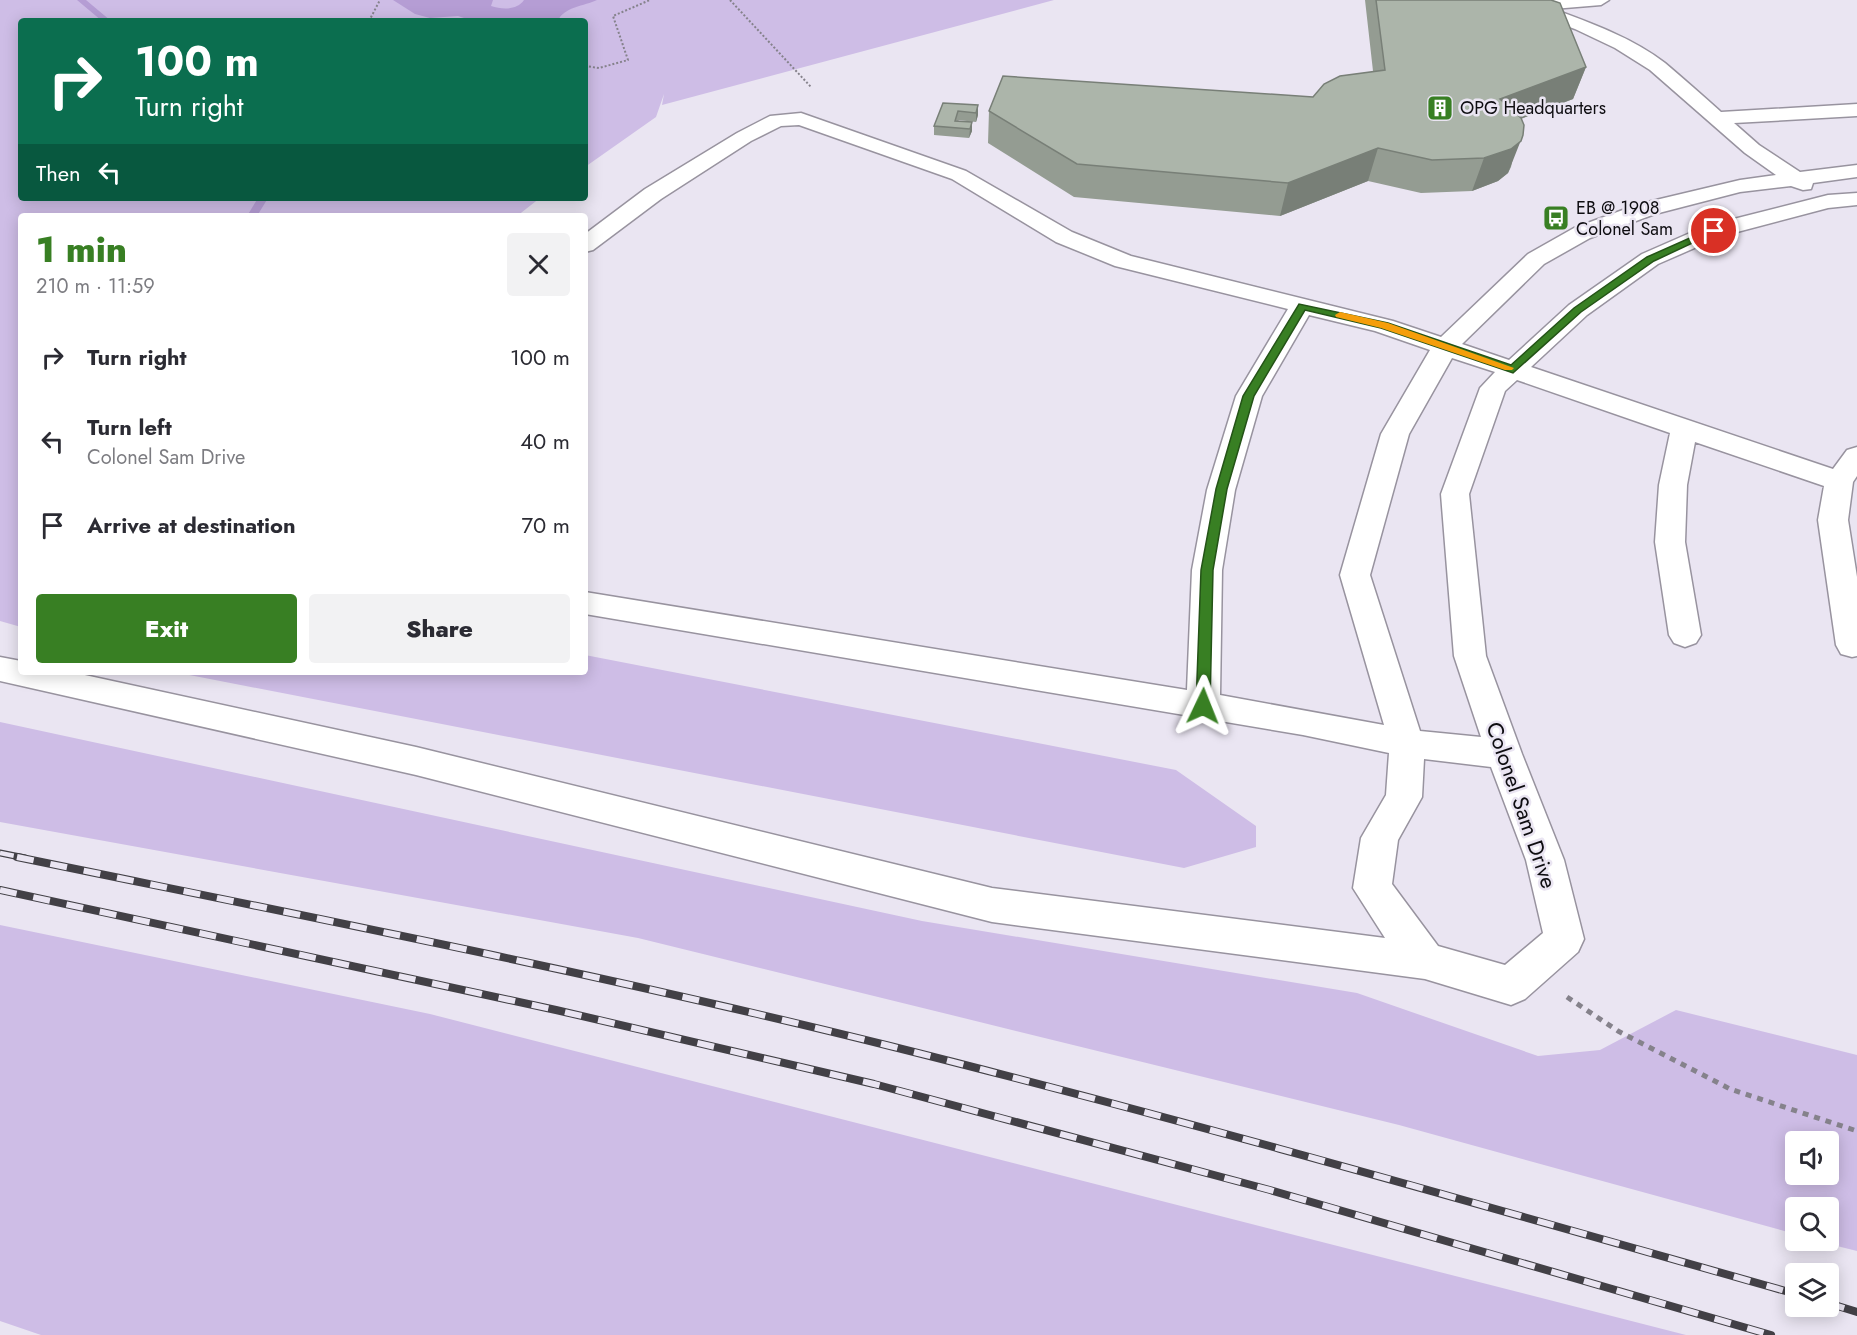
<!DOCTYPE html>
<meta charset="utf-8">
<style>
body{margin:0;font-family:Jost,sans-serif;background:#f2f2f3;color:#2b2b33;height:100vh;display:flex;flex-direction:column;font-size:22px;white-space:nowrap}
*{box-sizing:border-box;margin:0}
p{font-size:20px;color:#7c7c81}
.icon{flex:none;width:33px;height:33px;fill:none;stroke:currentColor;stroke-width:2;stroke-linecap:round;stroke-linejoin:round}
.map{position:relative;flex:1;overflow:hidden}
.details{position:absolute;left:18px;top:213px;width:570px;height:462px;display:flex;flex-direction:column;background:#fff;border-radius:6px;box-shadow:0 3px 15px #0003}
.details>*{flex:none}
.guide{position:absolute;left:18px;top:18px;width:570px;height:183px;border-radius:6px;box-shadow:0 3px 15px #0003;background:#0b6e4f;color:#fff;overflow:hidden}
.controls{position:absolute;left:1785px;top:1131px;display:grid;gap:12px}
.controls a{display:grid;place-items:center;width:54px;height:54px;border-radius:6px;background:#fff;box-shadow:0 3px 15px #0003;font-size:30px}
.pin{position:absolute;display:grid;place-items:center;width:51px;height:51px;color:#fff;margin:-26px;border:3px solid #fff;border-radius:50%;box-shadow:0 2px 6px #0007}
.me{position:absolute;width:66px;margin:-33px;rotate:2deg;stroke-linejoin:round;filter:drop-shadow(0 0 4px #0008)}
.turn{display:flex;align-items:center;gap:21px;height:126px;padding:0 18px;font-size:27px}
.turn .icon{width:78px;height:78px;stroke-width:2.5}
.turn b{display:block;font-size:42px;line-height:51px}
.then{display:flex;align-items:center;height:57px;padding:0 18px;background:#0003;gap:12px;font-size:22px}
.round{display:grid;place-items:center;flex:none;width:63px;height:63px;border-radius:6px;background:#f2f2f3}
.headline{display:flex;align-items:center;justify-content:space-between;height:102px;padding:0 18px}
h1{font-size:36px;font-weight:800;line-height:45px;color:#387f23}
.cta{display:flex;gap:12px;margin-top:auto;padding:12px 18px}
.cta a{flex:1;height:69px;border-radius:6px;background:#387f23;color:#fff;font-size:24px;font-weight:800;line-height:69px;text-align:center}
.cta a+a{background:#f2f2f3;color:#2b2b33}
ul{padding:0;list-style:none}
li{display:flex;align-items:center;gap:18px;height:84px;padding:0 18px}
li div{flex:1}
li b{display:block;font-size:22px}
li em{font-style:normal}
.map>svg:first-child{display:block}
.green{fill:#cebde6;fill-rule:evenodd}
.water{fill:#b59dd4}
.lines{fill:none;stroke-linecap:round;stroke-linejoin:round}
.stream{fill:#b59dd4;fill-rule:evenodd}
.minor-casing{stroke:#98939f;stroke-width:3}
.path-far1{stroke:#85828b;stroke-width:2;stroke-dasharray:2 2;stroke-linecap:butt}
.path{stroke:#85828b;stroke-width:5;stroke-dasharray:6 6;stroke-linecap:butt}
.minor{fill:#fff;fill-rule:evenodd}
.rail-far1-casing{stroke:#424046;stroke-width:7}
.rail-casing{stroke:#424046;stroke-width:8}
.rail-far1{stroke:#eae5f2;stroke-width:4.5;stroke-dasharray:14;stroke-linecap:butt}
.rail{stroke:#eae5f2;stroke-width:6;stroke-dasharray:17;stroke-linecap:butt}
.wall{fill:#949c92}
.shaded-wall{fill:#787f77}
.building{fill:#acb5aa;stroke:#787f77;stroke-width:1.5}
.route{fill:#387f23;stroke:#245317;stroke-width:1.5}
.slow{fill:#f59e0b}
.labels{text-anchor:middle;stroke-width:5;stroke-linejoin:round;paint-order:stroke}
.far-poi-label{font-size:18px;fill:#0e0d11;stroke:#eae5f2;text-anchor:start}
.street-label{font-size:22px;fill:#0e0d11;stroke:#eae5f2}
</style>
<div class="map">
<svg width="1857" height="1335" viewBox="0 0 1857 1335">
<rect width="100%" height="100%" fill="#eae5f2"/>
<path class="green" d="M0,0H1054L662,105L664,94L656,117L585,167V21H21V198H540L517,216H21V627L0,621Z
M585,655L1176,770L1256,826V847L1184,868L174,672H585Z
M0,722L922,921L1357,993L1538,1056L1600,1050L1676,1010L1857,1055V1251L1817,1241L1828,1240V1208H1796L1795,1234L1399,1125L638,938L0,822ZM1796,1142H1828V1174H1796Z
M0,925L430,1014L1686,1335H41L0,1321Z"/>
<path class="water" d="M393,0H493L491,6C503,10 517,10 524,0H597C585,6 563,7 558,21H473L458,16L430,18L415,14Z"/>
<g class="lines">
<path class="stream" d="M77,0H86L111,21H102Z
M258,198H268L257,216H247Z"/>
<defs>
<path id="minor" d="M1504,0L1534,2L1540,0H1609L1601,5L1553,9C1591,23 1633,38 1665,63C1684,79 1703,96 1721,112L1857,104V116L1734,123L1759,145L1800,172L1857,165V177L1813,183L1811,189L1803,190L1791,186L1740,192L1655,214L1590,238L1544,264L1462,344L1509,360L1569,305L1642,254L1706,226L1828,195L1857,193V205L1828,208L1722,236L1658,264L1587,315L1531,367L1833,469L1847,450L1857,447V476L1853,482L1848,520L1857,577V656L1852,657L1841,654L1836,645L1818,520L1824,486L1695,442L1687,485L1685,542L1701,635L1696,643L1685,647L1674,643L1669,635L1655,542L1659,485L1670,433L1517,380L1505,391L1469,494L1486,656L1522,754L1564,860L1584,939L1578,952L1525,999L1511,1005L1425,979L992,922L416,775L0,681V657L21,661V672H71L416,747L992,888L1385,938L1353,888L1361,838L1386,795L1389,753L1303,735L585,614V592L1187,690L1192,570L1207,490L1236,396L1288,309L1115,266L1056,242L952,179L799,125L781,126L751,141L661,199L593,250L585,252V234L645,189L737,133L770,116L801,113L966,171L1072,232L1131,256L1393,321L1441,337L1528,254L1574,228L1639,204L1740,180L1776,175L1745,153L1650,70L1615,48L1575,29L1506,4ZM1309,315L1375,331L1430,350L1381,434L1340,575L1384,725L1220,695L1222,570L1235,490L1262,396ZM1452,358L1495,372L1480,388L1441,494L1454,656L1481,737L1420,731L1370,575L1409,434ZM1424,759L1491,767L1526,860L1543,933L1505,965L1438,946L1392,884L1398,840L1422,797Z"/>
</defs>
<use href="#minor" class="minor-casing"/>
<path class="path-far1" d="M730,0L811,87
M369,21L380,0
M585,66L599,68L628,60L613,16L650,0"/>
<path class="path" d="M1567,997L1618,1031L1730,1089L1857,1131"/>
<use href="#minor" class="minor"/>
<defs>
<path id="rail-far1" d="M0,853L25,858"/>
<path id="rail" d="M17,857C309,917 601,974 890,1046C1194,1122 1495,1209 1796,1294
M0,890L556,1010L874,1084L1270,1190L1771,1335
M1828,1303L1857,1312"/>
</defs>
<use href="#rail-far1" class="rail-far1-casing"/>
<use href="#rail" class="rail-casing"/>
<use href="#rail-far1" class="rail-far1"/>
<use href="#rail" class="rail"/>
</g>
<path class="wall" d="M1365,0H1551L1586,67L1573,99L1521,119L1511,167L1508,173L1498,181L1472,191L1421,193L1368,181L1280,216L1074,197L988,143L989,111L1313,97L1373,71Z
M943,103L978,105V115L976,122L958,120L972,131L969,138L934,135V126Z"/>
<path class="shaded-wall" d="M1586,67L1573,99L1488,131L1500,99Z
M978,105V115L976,122V113Z
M972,122V131L969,138L970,129Z
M1523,135L1508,173L1498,181L1472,191L1484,158Z
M1378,148L1368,181L1280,216L1288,183Z"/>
<path class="building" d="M1376,0H1551L1560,3L1586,67L1500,99L1521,118L1524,125L1523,135L1521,141L1511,149L1484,158L1432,160L1378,148L1288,183L1077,164L989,111L1003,76L1313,97L1324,84L1340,76L1385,70Z
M943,103L978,105L976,113L958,111L955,121L972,122L970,129L934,126Z"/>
<path class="route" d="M1710,229L1718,231L1654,261L1581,312L1513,373L1381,328L1305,310L1254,396L1227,489L1213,570L1210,706L1208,710H1198L1196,706L1201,570L1216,489L1243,396L1299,304L1388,323L1511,365L1574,308L1647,257Z"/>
<path class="slow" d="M1340,312L1388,323L1514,368L1512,370H1505L1381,328L1336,317L1335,315Z"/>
<defs>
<symbol id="building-square" viewBox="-11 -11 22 22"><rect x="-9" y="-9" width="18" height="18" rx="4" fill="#387f23" stroke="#eae5f2"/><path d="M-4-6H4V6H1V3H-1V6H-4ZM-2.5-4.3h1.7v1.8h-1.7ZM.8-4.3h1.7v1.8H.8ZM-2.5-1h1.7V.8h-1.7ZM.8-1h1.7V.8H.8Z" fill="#fff"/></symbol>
<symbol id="bus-square" viewBox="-11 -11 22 22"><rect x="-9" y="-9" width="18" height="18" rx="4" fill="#387f23" stroke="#eae5f2"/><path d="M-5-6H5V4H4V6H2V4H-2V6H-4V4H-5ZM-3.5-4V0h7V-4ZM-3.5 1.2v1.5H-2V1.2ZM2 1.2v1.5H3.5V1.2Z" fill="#fff"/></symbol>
</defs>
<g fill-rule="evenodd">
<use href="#building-square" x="1425" y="93" width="30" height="30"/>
<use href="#bus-square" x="1541" y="203" width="30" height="30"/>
</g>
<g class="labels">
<g class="far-poi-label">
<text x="1460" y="114">OPG Headquarters</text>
<text x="1576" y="214">EB @ 1908<tspan x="1576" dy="21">Colonel Sam</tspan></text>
</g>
<g class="street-label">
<text transform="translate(1522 805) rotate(71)" y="8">Colonel Sam Drive</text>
</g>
</g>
</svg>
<div class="controls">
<a><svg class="icon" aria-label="sound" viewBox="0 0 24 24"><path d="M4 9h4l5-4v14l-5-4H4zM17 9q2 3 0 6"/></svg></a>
<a><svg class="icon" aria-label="search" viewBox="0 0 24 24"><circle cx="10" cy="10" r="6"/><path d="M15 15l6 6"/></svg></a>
<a><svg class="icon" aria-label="layers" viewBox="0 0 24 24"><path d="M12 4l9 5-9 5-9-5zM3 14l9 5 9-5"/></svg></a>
</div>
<div class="pin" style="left:1714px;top:231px;background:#d93025"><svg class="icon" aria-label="arrive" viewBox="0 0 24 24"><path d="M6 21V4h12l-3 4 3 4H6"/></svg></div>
<svg class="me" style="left:1203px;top:706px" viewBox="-20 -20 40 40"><path d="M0-17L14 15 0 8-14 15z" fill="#387f23" stroke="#fff" stroke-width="4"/></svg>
<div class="guide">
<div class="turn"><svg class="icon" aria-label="right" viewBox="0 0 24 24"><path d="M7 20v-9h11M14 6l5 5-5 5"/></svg><div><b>100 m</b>Turn right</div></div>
<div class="then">Then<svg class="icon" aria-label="left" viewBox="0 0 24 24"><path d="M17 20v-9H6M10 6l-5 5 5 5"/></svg></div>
</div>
<section class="details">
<div class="headline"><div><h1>1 min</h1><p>210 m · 11:59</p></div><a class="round"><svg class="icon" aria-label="close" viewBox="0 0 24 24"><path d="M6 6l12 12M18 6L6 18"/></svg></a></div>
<ul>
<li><svg class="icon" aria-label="right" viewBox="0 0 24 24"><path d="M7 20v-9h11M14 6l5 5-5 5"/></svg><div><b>Turn right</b></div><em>100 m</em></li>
<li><svg class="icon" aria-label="left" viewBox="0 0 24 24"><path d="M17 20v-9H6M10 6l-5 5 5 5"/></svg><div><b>Turn left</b><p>Colonel Sam Drive</p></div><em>40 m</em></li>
<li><svg class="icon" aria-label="arrive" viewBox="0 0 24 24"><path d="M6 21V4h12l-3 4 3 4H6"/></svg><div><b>Arrive at destination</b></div><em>70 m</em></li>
</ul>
<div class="cta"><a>Exit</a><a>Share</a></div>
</section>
</div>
